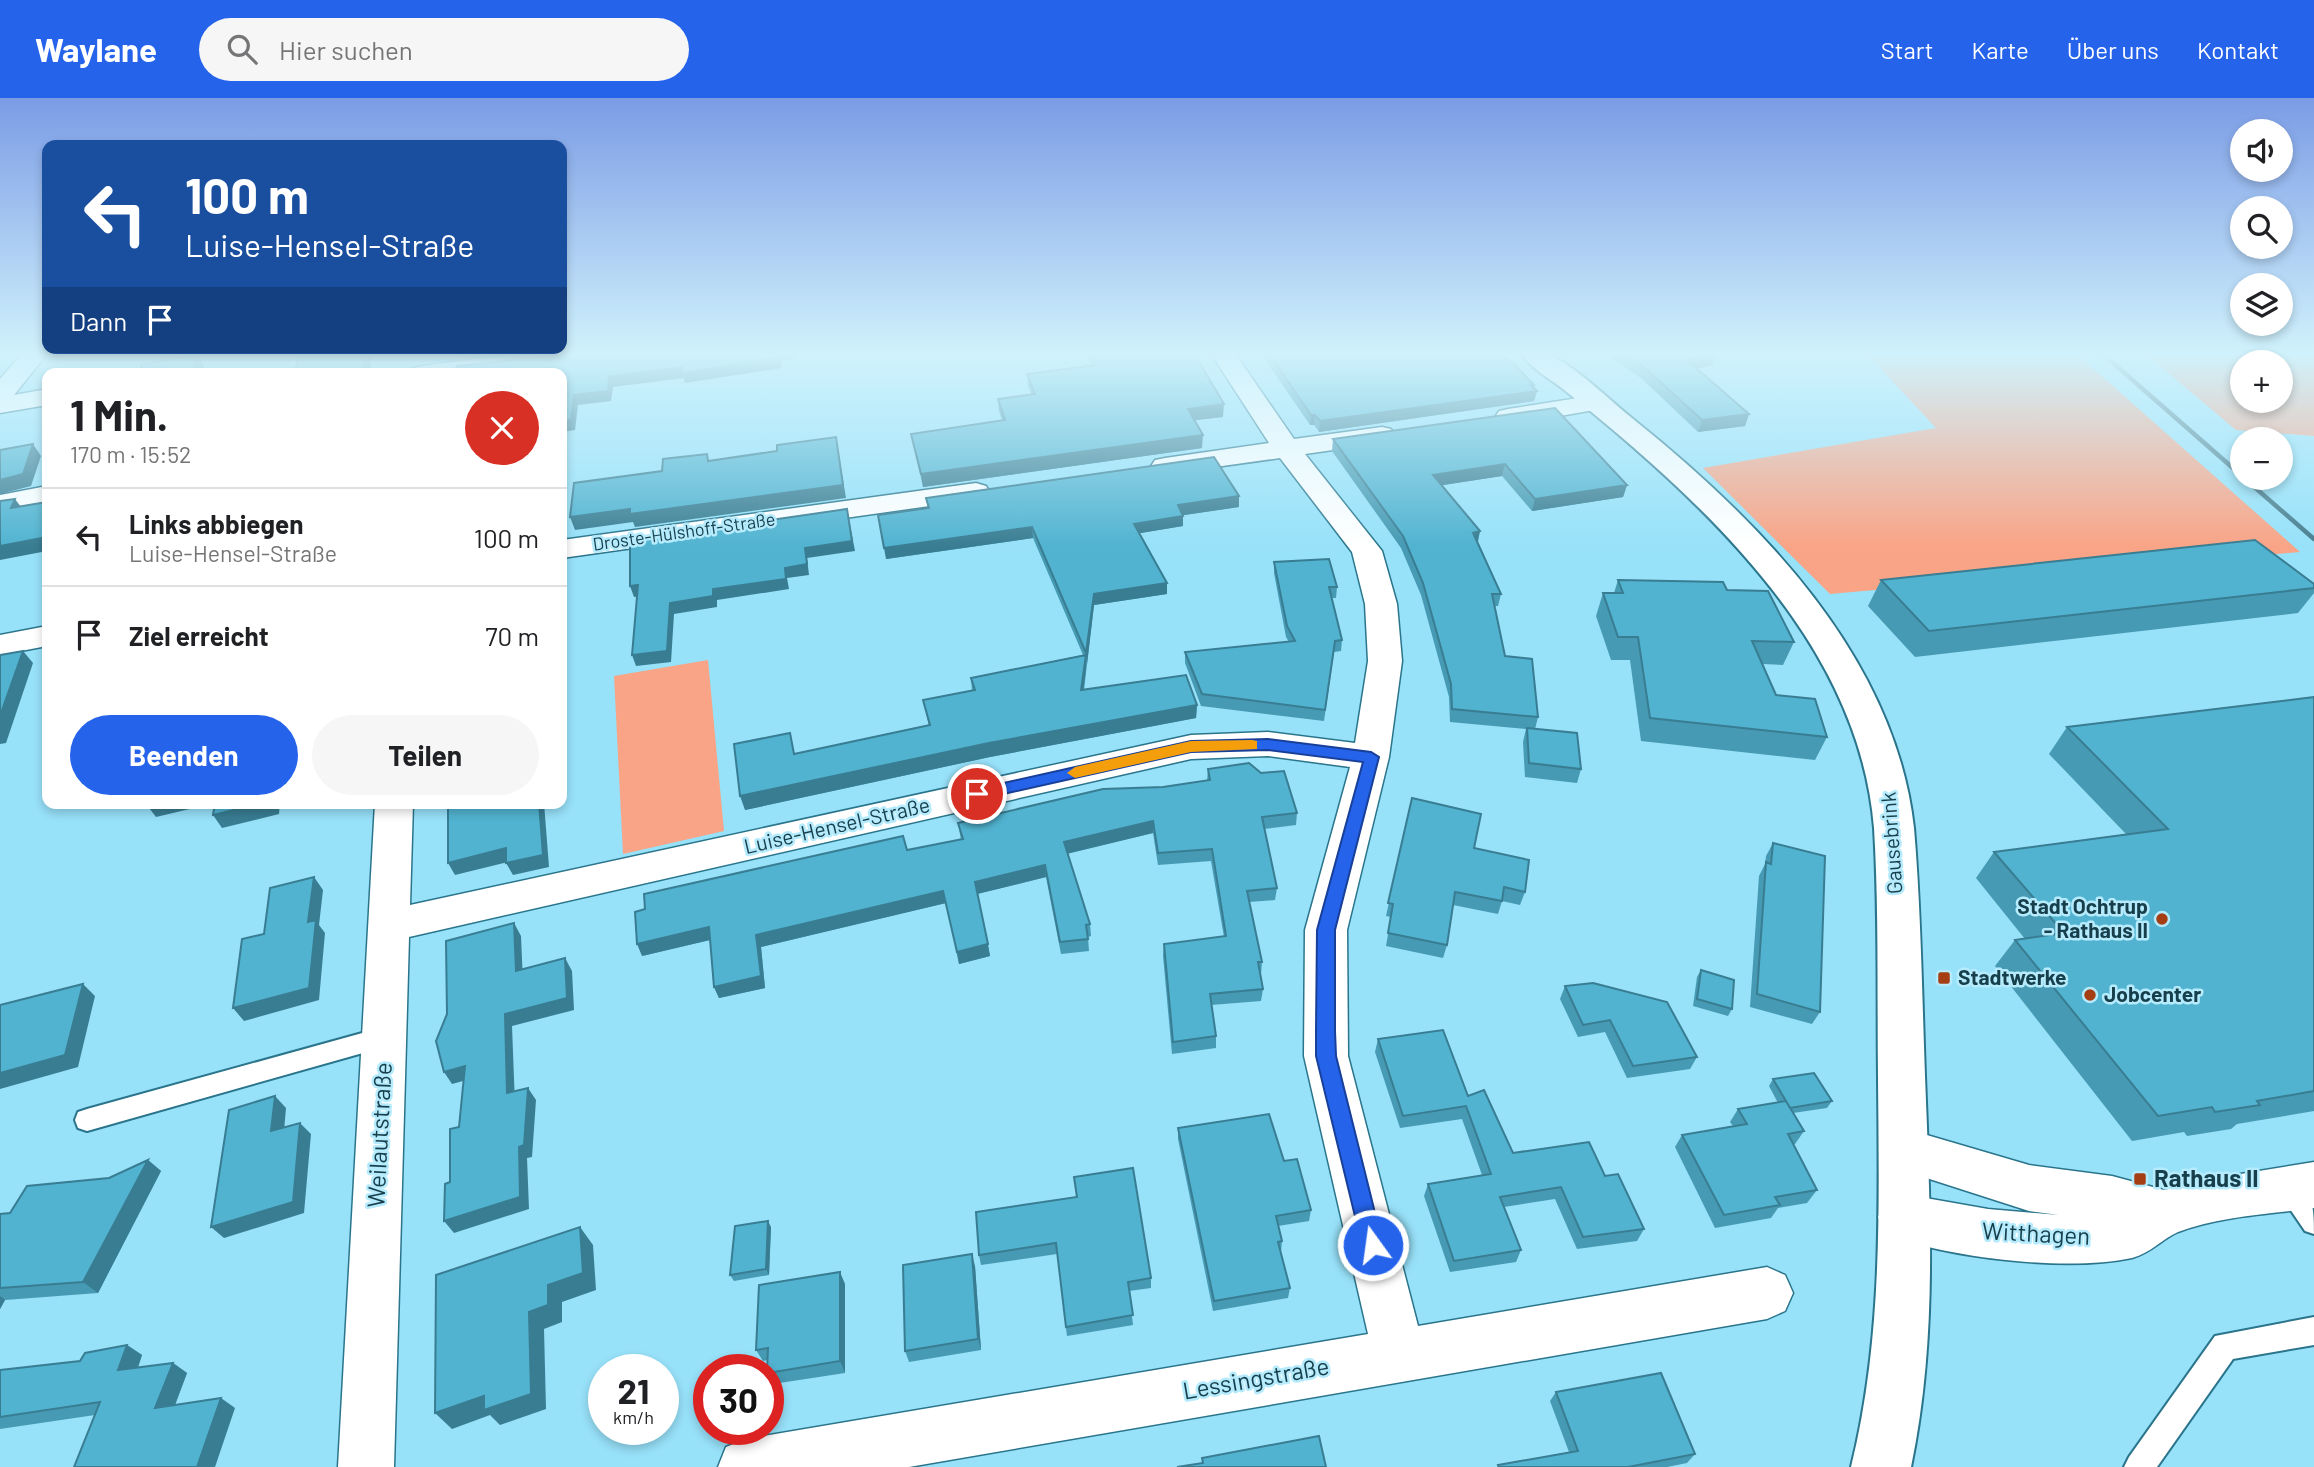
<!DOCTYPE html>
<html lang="de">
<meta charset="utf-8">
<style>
body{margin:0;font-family:Barlow,sans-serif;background:#f6f6f6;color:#202124;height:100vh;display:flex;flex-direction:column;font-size:26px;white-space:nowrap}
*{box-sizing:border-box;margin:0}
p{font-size:23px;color:#757577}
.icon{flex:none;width:38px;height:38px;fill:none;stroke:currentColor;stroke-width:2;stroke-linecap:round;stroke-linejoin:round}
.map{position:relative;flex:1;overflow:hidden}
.panel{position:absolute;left:42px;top:270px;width:525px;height:441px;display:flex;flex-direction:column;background:#fff;border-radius:14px;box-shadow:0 4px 10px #0003}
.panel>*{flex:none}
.top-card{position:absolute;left:42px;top:42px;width:525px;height:214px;border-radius:14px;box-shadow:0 4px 10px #0003;background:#1a4fa0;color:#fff;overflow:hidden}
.fabs{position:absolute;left:2230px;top:21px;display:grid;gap:14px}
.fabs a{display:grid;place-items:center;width:63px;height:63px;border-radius:50%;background:#fff;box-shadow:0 4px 10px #0003;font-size:35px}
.speed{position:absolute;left:588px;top:1256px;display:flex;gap:14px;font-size:35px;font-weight:700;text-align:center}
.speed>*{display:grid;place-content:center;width:91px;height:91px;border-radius:50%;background:#fff;box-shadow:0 4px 10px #0003;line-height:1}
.speed small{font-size:18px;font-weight:400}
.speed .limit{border:10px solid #d22;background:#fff;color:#111}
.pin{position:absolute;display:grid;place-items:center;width:60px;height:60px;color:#fff;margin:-30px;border:4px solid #fff;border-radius:50%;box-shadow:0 2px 7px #0007}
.me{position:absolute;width:77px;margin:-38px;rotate:346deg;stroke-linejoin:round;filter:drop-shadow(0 0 5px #0008)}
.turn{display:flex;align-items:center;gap:24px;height:147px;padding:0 28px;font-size:32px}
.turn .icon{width:91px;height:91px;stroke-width:2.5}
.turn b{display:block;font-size:49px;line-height:60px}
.then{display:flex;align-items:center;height:66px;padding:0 28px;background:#0003;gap:14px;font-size:26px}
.round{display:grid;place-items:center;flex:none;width:74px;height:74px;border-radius:37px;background:#f6f6f6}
.summary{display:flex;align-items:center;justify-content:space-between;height:119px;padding:0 28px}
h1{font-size:42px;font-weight:700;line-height:52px}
.action{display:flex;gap:14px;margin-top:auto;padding:14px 28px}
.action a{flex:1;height:80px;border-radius:42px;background:#2563eb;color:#fff;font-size:28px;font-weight:700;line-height:80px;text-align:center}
.action a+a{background:#f6f6f6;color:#202124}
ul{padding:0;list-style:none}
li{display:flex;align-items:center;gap:21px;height:98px;padding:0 28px;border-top:2px solid #e0e0e0}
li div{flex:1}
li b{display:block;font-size:26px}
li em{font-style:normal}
header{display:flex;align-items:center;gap:42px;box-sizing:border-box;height:98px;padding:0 35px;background:#2563eb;color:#fff}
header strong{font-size:33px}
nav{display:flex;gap:38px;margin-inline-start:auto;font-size:24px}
.search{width:490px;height:63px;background:#f6f6f6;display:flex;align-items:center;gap:18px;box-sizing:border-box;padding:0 24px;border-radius:38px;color:#757577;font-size:26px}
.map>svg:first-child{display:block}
.green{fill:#f9a486;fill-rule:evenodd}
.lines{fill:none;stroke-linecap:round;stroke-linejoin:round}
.lane-casing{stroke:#2a758b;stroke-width:4}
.street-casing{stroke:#2a758b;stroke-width:3}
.secondary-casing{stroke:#2a758b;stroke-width:4}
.lane{fill:#fff;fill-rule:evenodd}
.street{fill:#fff;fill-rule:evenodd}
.secondary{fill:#fff;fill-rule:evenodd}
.rail{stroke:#477d8e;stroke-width:4.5}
.wall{fill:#469ab3}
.shaded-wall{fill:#397d92}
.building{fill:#51b3d0;stroke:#397d92;stroke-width:2}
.route{fill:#2563eb;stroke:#184099;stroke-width:2}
.slow{fill:#f59e0b}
.poi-dot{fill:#a53f13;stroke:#b5ebfd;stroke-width:2.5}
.labels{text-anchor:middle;stroke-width:5;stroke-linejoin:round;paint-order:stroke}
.far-street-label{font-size:18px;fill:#163f4b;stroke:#b5ebfd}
.street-label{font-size:21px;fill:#163f4b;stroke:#b5ebfd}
.poi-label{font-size:21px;font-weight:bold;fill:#163f4b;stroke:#b5ebfd;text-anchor:start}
.near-street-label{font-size:24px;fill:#163f4b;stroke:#b5ebfd}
.near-poi-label{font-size:24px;font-weight:bold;fill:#163f4b;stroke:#b5ebfd;text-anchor:start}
</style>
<header>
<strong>Waylane</strong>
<div class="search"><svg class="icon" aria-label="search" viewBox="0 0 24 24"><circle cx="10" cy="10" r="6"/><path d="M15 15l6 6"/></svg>Hier suchen</div>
<nav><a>Start</a><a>Karte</a><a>Über uns</a><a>Kontakt</a></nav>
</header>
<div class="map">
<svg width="2314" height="1369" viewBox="0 0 2314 1369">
<rect width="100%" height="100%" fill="#97e1f9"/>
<path class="green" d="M1868,257H2078L2300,454L1830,496L1703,370L1936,330Z
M2147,257H2314V338L2236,332ZM2242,264H2280V303H2242Z
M708,562L724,733L623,756L614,578Z"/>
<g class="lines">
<defs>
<path id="lane" d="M384,929L392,932L396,939L392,946L384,949L87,1033L78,1030L75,1022L78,1014L87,1011Z
M2290,1080C2314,1090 2314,1113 2314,1136L2305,1133L2277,1092L2281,1084Z
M2314,1219V1247L2233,1261L2157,1369H2124L2129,1359L2215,1238Z"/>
<path id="street" d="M21,257H46L14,297L47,291V307L0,315V281Z
M505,257H580L577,262L568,264L484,275H410L413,270L422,268Z
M1212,257H1236L1294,341L1382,329L1391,331L1395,337L1391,343L1382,345L1305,356L1382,453L1397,506L1402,563L1389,659L1347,832L1348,958L1418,1228L1767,1169L1785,1177L1793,1195L1785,1213L1767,1221L909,1369H718L726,1349L746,1341L1368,1236L1304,958L1305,832L1350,669L1268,658L1191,661L409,839L394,1369H338L375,705H413L410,807L1191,637L1268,634L1355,645L1368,563L1365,506L1352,454L1280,360L1165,376L1155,374L1151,368L1155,362L1165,360L1269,345Z
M1597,297L1606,300L1610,305L1606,310L1508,327L1499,325L1495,319L1499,313L1508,311Z
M976,385L986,388L990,394L986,400L562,460V442Z
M47,388V405L0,415V397Z
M47,528V548L0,557V537Z
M1903,1030L2029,1067L2112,1078L2164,1092L2222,1079L2314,1064V1110C2271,1116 2219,1118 2178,1134C2162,1141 2151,1155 2132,1160C2067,1174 1947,1160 1886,1136L1878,1119L1886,1102L1903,1096L1988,1111L2059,1117L2029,1113L1886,1067L1879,1052L1886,1037Z"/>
<path id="secondary" d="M1522,257C1532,257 1546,255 1554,259C1582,274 1608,301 1633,321C1760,423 1895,559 1914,730C1921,812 1922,896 1925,978C1930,1110 1938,1240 1911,1369H1851C1883,1240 1879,1110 1878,979C1877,896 1879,812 1874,730C1861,572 1747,448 1633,349C1610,329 1587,310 1563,291C1550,281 1532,271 1522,257Z"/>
</defs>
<use href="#lane" class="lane-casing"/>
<use href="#street" class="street-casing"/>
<use href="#secondary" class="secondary-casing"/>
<use href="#lane" class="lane"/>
<use href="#street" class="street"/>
<use href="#secondary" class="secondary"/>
<path class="rail" d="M2104,257L2242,378
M2244,380L2314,441"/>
</g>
<path class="wall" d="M1086,257H1195L1223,319L1195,322L1202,350L923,389L911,336L1002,322L999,313L998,301L1032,297L1028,288L1027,276L1091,268Z
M1262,257H1501L1534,287L1533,289L1537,293L1534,303L1319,334L1314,327H1310Z
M1607,257H1715L1712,267L1697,271L1749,316L1745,328L1698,334L1641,280Z
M1555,310L1627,387L1623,399L1532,413L1502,378L1442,387L1480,433L1478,444L1501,496L1498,508H1495L1505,558L1538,619L1535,631L1581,671L1577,685L1525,679L1523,644L1526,631L1450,624L1449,599L1421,497L1401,450L1332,353L1333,341Z
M1239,398V409L1183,417V428L1140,435L1167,485V496L1094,507L1084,592L1197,607L1196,620L990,659L745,712L795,656L929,628L923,602L972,593L971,580L1083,557L1033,440L886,461L928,410L926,400Z
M1274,464L1337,489L1336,500H1332L1342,542L1341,553L1334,554L1324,623L1201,608L1185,565V554L1289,544L1286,539L1274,475Z
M1618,482L1727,492L1794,544L1783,567L1763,566L1776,597L1827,639L1815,662L1641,643L1630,562H1611L1596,518L1603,495H1614Z
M1881,482L2314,490V495L2298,515L1915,559L1868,508Z
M2314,599V1013L2237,1026L2231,1031L2187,1038L2184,1034L2132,1043L1995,868L2015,842L2025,841L1976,780L1994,754L2126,736L2049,656L2067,629Z
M1208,671L1297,715L1296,727L1264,731L1277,790L1275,802L1249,804L1262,864L1261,876H1260L1263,891L1261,903L1211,907L1216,938V950L1172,956L1163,858L1164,846L1224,839L1211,763L1158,767L1153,735L1067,756L1090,826L1091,838L1088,839L1089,853L1061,856L1046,779L977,796L990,858L959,866L946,805L761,849L765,890L719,900L714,889L710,842L642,858L907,752L961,742L958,725L1163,689L1207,683Z
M1412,700L1525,794L1520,807L1502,803L1498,816L1453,807L1447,847L1443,860L1386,848L1391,819L1386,818Z
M1773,745L1820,914L1812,926L1750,909L1759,778L1765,766L1766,758Z
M1701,872L1732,911L1728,918L1693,908L1697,879Z
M1565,888L1697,959L1690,971L1627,980L1605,934L1578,939L1560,901Z
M1378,941L1468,998L1513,1055L1605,1078L1644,1131L1637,1143L1577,1151L1555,1101L1504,1109L1521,1152L1516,1164L1450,1174L1424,1098L1428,1086L1482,1077L1462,1021L1400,1030L1375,954Z
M1773,981L1832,1003L1827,1010L1793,1015L1804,1033L1795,1046L1793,1047L1817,1092L1807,1105L1778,1110L1771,1120L1715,1130L1675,1049L1682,1037L1733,1028L1730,1024L1738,1011L1778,1005L1769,988Z
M1178,1030L1284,1063L1311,1112L1309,1123L1278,1128L1282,1143L1281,1154L1290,1190L1288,1200L1213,1213L1178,1041Z
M148,1062L161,1073L98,1195L5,1202L0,1211V1116L10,1115L109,1080Z
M976,1114L1151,1180V1190L1129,1193L1133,1227L1067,1238L1057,1156L981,1167L979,1157Z
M771,1129L769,1177L734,1183L730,1177Z
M975,1168L981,1252L909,1264L905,1253Z
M845,1186V1275L773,1286L768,1278V1262L763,1263L756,1252Z
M127,1247L142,1257L138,1270L173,1265L187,1275L175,1307L235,1310L95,1317L0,1331V1272L80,1263Z
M1556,1294L1695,1356L1687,1365L1667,1369H1497L1498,1367L1569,1354L1550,1303Z"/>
<path class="shaded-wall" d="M198,257L204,268L203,275H193Z
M365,257H371L370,275H363Z
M464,257H482L465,260Z
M779,257H795L794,261L781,263L782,270L685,285L684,280L613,289L611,303L578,307L575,332L562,334V323L574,297L609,279Z
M1710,257H1715L1712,267L1684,273L1687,262Z
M1534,287L1532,294L1537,293L1534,303L1319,334L1320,323Z
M1224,306L1223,319L1188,323V311Z
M1749,316L1745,328L1698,334L1702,322Z
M1311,317H1315L1314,327H1310Z
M1203,337L1202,350L923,389L921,376Z
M33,346L41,358L31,388L0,396V382Z
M838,352L846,400L635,429L633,424L575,432L570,419Z
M1505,366L1502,378L1431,389L1433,377Z
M1627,387L1623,399L1532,413L1535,401Z
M1239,398V409L1178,418V407Z
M15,401L24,413L11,410Z
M847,411L855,453L807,460L809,477L787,480L789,491L717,502V509L674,516L671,564L636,568L632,557L670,505L785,470L805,450Z
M1183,418V428L1135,436L1134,426Z
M1032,429L1033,440L886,461L884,450Z
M1480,433L1477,445L1473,435Z
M47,439V453L0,462V448Z
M1167,485V496L1094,507L1087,566L1086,555L1094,496Z
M638,487L642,498L634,499L630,488Z
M23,553L33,565L6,645L0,646V618Z
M1086,557V570L1082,605L1081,592Z
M1197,607L1196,620L990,659L745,712L740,698L989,645Z
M151,705H215L156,719L146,706Z
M262,705H280L279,716L222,730L213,717Z
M539,705H544L549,769L513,777L506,765Z
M1153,723V735L1065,756L1064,744Z
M506,750L512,763L455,777L448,765Z
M1045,767L1046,779L977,796L975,784Z
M314,779L323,792L319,827L325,835L319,902L244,923L233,910L308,824Z
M943,793L946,805L761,849L765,890L719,900L714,889L756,837Z
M514,825L521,838L523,885L516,873Z
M709,829L714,841L642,858L637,846Z
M988,846L990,858L959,866L957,854Z
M565,860L572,873L574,912L512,928L515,1007L507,995L505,916Z
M83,886L95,898L78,969L0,991V975Z
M465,968L474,980L452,986L444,974Z
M528,990L536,1002L532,1059L527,1060L529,1111L454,1135L444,1123L519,1049Z
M275,998L286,1010L283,1045L271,1033Z
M300,1025L311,1036L304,1115L224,1140L211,1129Z
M148,1062L161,1073L98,1195L83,1184Z
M768,1123L771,1129L769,1177L766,1171Z
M580,1129L593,1147L596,1192L562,1204V1224L544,1231L546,1311L500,1327L490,1317L452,1331L435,1315L529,1214L548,1187Z
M972,1156L975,1168L981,1252L978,1241Z
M840,1174L845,1186V1275L840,1263Z
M0,1198L5,1202L0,1211Z
M127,1247L142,1257L133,1282L118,1272Z
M173,1265L187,1275L170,1320L155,1310Z
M221,1300L235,1310L215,1369H197Z"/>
<path class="building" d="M194,257H198L193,275H140L142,266Z
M299,257H365L363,275H295Z
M557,257H779V260L682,275V269L609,279L608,293L574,297L571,322L562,323V275H455L457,268Z
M1092,257H1195L1224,306L1188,311L1203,337L921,376L911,336L1005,322L998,301L1035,296L1027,276L1096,267Z
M1270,257H1501L1514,266L1534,287H1531L1537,293L1320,323L1315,317H1311Z
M1626,257H1710L1687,262L1749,316L1702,322L1644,269Z
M1555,310L1627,387L1535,401L1505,366L1433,377L1480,433L1473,435L1501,496H1492L1505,558L1532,561L1538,619L1452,611L1451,586L1423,485L1403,438L1333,341Z
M836,339L843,387L630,416V411L570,419L574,385L662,373L663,361L707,356L708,363L777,353V347Z
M33,346L23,376L0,382V352Z
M1214,359L1239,398L1178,407L1183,418L1134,426L1167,485L1094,496L1086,555L1032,429L884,450L878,417L929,410L926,400Z
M15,401L11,410L47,404V439L0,448V403Z
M847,411L852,443L805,450L807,466L785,470L786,481L713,491V498L670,505L667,553L632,557L638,487L630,488V442Z
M2255,442L2314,486V490L1929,533L1881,482Z
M1329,461L1337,489H1329L1342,542L1335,543L1325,612L1202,596L1185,554L1295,543L1287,528L1274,464Z
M1618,482L1723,484L1727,492L1768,493L1794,544L1752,543L1776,597L1815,601L1827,639L1650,620L1638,539H1618L1603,495H1623Z
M23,553L0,618V557Z
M1086,557L1081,592L1186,577L1197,607L989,645L740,698L734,646L790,635L794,656L930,627L923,602L975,592L971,580Z
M2314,599V993L2257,1003L2260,1007L2215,1014L2212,1009L2158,1018L2015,842L2064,835L1994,754L2168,731L2067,629Z
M1527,630L1577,635L1581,671L1529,665Z
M1249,665L1261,675L1284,673L1297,715L1262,719L1277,790L1247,793L1262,864H1258L1263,891L1210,896L1216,938L1173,944L1164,846L1226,838L1212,751L1158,755L1153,723L1064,744L1090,826L1086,827L1088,841L1060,844L1045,767L975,784L988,846L957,854L943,793L756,837L761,878L714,889L709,829L637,846L635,814L645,811L644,796L903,738L907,752L963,741L958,725L1103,691L1163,689L1210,682L1208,671Z
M1412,700L1481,716L1474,750L1529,762L1525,794L1504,789L1502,803L1455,794L1447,847L1388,835L1393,806L1388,805Z
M215,705H262L213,717Z
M448,705H539L543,757L506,765V750L448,765Z
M1773,745L1825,758L1820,914L1757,896L1766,764L1771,766Z
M314,779L308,824L316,822L309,890L233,910L242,841L264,836L270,790Z
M514,825L516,873L565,860L567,900L505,916L507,995L528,990L524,1047L519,1049L520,1099L444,1123L445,1086L450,1084V1031L459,1029L465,968L444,974L436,943L447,916L446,843Z
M1701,872L1734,882L1732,911L1697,901Z
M1593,885L1667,904L1697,959L1633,968L1610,922L1583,927L1565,888Z
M83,886L65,957L0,975V907Z
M1443,932L1468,998L1484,992L1513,1055L1589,1044L1605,1078L1618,1076L1644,1131L1583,1139L1561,1089L1500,1099L1521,1152L1454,1163L1428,1086L1491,1076L1466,1008L1403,1018L1378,941Z
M1814,975L1832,1003L1790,1010L1773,981Z
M275,998L271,1033L300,1025L293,1104L211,1129L229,1012Z
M1786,1003L1804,1033L1788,1036L1817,1092L1775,1099L1780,1107L1724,1117L1682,1037L1747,1026L1738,1011Z
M1269,1016L1284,1063L1297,1061L1311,1112L1276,1118L1282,1143L1278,1144L1290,1190L1214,1203L1178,1030Z
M148,1062L83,1184L0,1190V1116L10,1115L27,1088L109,1080Z
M1133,1070L1151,1180L1128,1184L1133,1217L1066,1229L1056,1145L979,1157L976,1114L1077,1099L1074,1079Z
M768,1123L766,1171L730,1177L735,1128Z
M580,1129L583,1175L548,1187V1207L529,1214L531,1296L484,1312V1298L435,1315L436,1177Z
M972,1156L978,1241L905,1253L903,1167Z
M840,1174V1263L768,1275V1272H767L768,1250L756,1252L759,1187Z
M127,1247L118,1272L173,1265L155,1310L221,1300L197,1369H74L100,1304L0,1319V1272L80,1263L85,1255Z
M1661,1275L1695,1356L1628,1369H1499L1498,1367L1578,1353L1556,1294Z
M1319,1338L1326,1369H1177L1203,1365L1202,1360Z"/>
<linearGradient id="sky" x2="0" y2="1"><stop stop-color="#7b9ce5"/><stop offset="0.57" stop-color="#d0f2fc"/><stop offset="1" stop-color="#d0f2fc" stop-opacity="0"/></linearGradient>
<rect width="2314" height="449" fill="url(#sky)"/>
<path class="route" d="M1268,641L1371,654L1379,659L1335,832V933L1336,958L1383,1147L1380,1155L1373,1158L1365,1155L1362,1147L1316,958V933L1317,832L1363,664L1268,652L1191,654L977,702L969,696L977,691L1191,643Z"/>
<path class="slow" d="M1252,642L1257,643V651L1191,654L1075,680L1067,675L1075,669L1191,643Z"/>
<g class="poi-dot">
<circle cx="2162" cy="821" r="7"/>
<rect x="1937" y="873" width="14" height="14" rx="3.5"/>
<circle cx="2090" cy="897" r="7"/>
<rect x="2133" y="1074" width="14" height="14" rx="3.5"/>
</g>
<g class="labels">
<g class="far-street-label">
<text transform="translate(684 434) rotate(-8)" y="6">Droste-Hülshoff-Straße</text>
</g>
<g class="street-label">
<text transform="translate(837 728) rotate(-13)" y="7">Luise-Hensel-Straße</text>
<text transform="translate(1892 745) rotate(-94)" y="7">Gausebrink</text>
</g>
<g class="poi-label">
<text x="2148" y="816" text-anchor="end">Stadt Ochtrup<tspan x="2148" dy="24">- Rathaus II</tspan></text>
<text x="1958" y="887">Stadtwerke</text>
<text x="2104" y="904">Jobcenter</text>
</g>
<g class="near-street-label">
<text transform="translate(380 1037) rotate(-87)" y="8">Weilautstraße</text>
<text transform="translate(2036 1136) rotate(3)" y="8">Witthagen</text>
<text transform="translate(1256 1281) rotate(-10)" y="8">Lessingstraße</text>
</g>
<g class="near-poi-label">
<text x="2154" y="1089">Rathaus II</text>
</g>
</g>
</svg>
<div class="fabs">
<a><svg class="icon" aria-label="sound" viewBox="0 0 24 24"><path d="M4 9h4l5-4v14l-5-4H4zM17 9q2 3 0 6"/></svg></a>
<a><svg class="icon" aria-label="search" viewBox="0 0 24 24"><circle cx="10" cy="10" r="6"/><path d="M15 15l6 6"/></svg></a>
<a><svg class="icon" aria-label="layers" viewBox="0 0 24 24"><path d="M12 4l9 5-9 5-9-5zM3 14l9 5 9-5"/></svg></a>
<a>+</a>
<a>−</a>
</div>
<div class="speed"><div>21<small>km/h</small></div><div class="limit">30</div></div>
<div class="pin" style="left:977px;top:696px;background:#d93025"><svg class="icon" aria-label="arrive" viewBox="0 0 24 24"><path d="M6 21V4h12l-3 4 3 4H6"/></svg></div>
<svg class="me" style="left:1373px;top:1147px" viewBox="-20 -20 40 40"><circle r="17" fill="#2563eb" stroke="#fff" stroke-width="3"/><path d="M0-11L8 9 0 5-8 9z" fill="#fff"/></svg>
<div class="top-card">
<div class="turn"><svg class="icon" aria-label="left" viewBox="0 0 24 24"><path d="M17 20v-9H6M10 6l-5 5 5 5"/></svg><div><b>100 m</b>Luise-Hensel-Straße</div></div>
<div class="then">Dann<svg class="icon" aria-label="arrive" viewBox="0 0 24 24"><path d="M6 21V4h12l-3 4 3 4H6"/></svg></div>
</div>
<section class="panel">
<div class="summary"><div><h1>1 Min.</h1><p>170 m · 15:52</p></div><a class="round" style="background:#d93025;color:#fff"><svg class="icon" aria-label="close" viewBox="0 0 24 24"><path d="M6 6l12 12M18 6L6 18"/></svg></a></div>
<ul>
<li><svg class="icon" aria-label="left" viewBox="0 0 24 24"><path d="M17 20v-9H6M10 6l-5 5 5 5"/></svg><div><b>Links abbiegen</b><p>Luise-Hensel-Straße</p></div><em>100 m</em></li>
<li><svg class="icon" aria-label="arrive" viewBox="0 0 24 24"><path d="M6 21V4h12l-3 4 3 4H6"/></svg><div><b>Ziel erreicht</b></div><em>70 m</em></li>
</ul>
<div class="action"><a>Beenden</a><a>Teilen</a></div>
</section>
</div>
